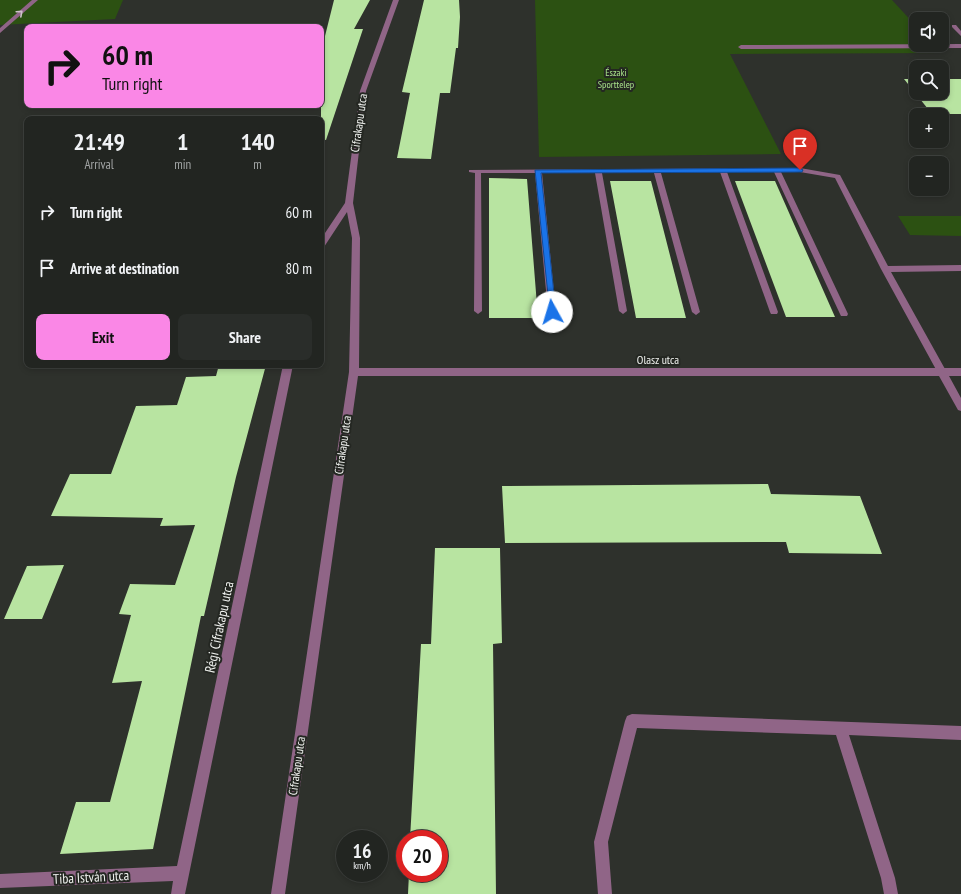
<!DOCTYPE html>
<meta charset="utf-8">
<style>
body{margin:0;font-family:"PT Sans Narrow",sans-serif;background:#2a2d2a;color:#f1f3f6;height:100vh;display:flex;flex-direction:column;font-size:15px;white-space:nowrap}
*{box-sizing:border-box;margin:0}
p{font-size:13px;color:#a2a5a5}
.icon{flex:none;width:22px;height:22px;fill:none;stroke:currentColor;stroke-width:2;stroke-linecap:round;stroke-linejoin:round}
.map{position:relative;flex:1;overflow:hidden}
.drawer{position:absolute;left:24px;top:116px;width:300px;height:252px;display:flex;flex-direction:column;background:#222521;border-radius:8px;box-shadow:0 2px 6px #0003,0 0 0 1px #3f423f}
.drawer>*{flex:none}
.guide{position:absolute;left:24px;top:24px;width:300px;height:84px;border-radius:8px;box-shadow:0 2px 6px #0003,0 0 0 1px #3f423f;background:#fa87e6;color:#111;overflow:hidden}
.buttons{position:absolute;left:909px;top:12px;display:grid;gap:8px}
.buttons a{display:grid;place-items:center;width:40px;height:40px;border-radius:8px;background:#222521;box-shadow:0 2px 6px #0003,0 0 0 1px #3f423f;font-size:20px}
.speed{position:absolute;left:336px;top:830px;display:flex;gap:8px;font-size:20px;font-weight:700;text-align:center}
.speed>*{display:grid;place-content:center;width:52px;height:52px;border-radius:50%;background:#222521;box-shadow:0 2px 6px #0003,0 0 0 1px #3f423f;line-height:1}
.speed small{font-size:10px;font-weight:400}
.speed .limit{border:6px solid #d22;background:#fff;color:#111}
.pin{position:absolute;display:grid;place-items:center;width:34px;height:34px;color:#fff;margin:-41px -17px;border-radius:50% 50% 50% 0;rotate:-45deg;box-shadow:0 0 4px #0007}
.pin .icon{rotate:45deg}
.me{position:absolute;width:44px;margin:-22px;rotate:354deg;stroke-linejoin:round;filter:drop-shadow(0 0 3px #0008)}
.turn{display:flex;align-items:center;gap:14px;height:84px;padding:0 12px;font-size:18px}
.turn .icon{width:52px;height:52px;stroke-width:2.5}
.turn b{display:block;font-size:28px;line-height:34px}
.eta{display:flex;justify-content:space-evenly;align-items:center;height:68px;text-align:center}
.eta b{font-size:24px;font-weight:700;line-height:28px}
.button{display:flex;gap:8px;margin-top:auto;padding:8px 12px}
.button a{flex:1;height:46px;border-radius:8px;background:#fa87e6;color:#111;font-size:16px;font-weight:700;line-height:46px;text-align:center}
.button a+a{background:#2a2d2a;color:#f1f3f6}
ul{padding:0;list-style:none}
li{display:flex;align-items:center;gap:12px;height:56px;padding:0 12px}
li div{flex:1}
li b{display:block;font-size:15px}
li em{font-style:normal}
.map>svg:first-child{display:block}
.green{fill:#2c5112}
.building{fill:#b8e4a1}
.lines{fill:none;stroke-linecap:round;stroke-linejoin:round}
.service{fill:#906587;fill-rule:evenodd}
.minor{fill:#906587;fill-rule:evenodd}
.oneway{stroke:#cec1cb}
.route{fill:#1a73e8;stroke:#114b97}
.labels{text-anchor:middle;stroke-width:4;stroke-linejoin:round;paint-order:stroke}
.far-park-label{font-size:10px;fill:#a8e189;stroke:#242722}
.street-label{font-size:12px;fill:#f0f2ef;stroke:#242722}
.near-street-label{font-size:14px;fill:#f0f2ef;stroke:#242722}
</style>
<div class="map">
<svg width="961" height="894" viewBox="0 0 961 894">
<rect width="100%" height="100%" fill="#2e312c"/>
<path class="green" d="M0,0H123L115,19L0,25Z
M535,0H892L916,26V45H933L940,53L730,54L781,154L539,157Z
M898,216H961V236L910,235Z"/>
<path class="building" d="M334,0H370L354,29H363L326,140L321,139V52Z
M424,0H459L460,17L458,48H456L450,93H440L431,159L397,158L410,93L402,92Z
M904,79H916V93H942V79H961V114H932Z
M489,178L527,179L538,318H489Z
M610,181H651L686,318H636Z
M735,181H775L835,317H786Z
M219,365H266L236,477L204,616H201L153,849L60,854L76,802H110L142,681L112,683L131,615L119,614L130,584L175,585L195,525L160,526L163,518L51,516L70,474H111L136,406L177,405L186,377L216,376Z
M768,484L771,494L860,496L882,554L789,553L786,542L505,543L502,486Z
M435,548H500L502,643L493,644L496,894H408L409,873H439V839H410L421,644H431Z
M64,565L42,619H4L27,566Z"/>
<g class="lines">
<path class="service" d="M961,44V48L741,49L738,47L741,45Z
M800,168L840,175L888,266L961,265V271L891,272L945,369L947,372L945,375H939L881,269L835,178L800,172H781L848,314L847,316H841L840,314L774,172H727L778,312L777,314H771L770,312L720,172L661,173L700,312L696,315L692,312L654,173H602L627,311L623,314L619,311L595,173H542L556,312L552,315L548,312L535,173H481L482,311L478,314L474,311L475,173L469,172V170Z
M632,714L961,726V740L849,735L895,878L898,894H884L881,878L836,735L637,728L608,842L612,894H598L594,842L625,721L627,716Z"/>
<path class="minor" d="M32,0H38L0,33V28Z
M393,0H399L366,91L353,203L360,238L359,368H961V376H949L961,398V411L958,410L939,376H358L285,894H271L349,372L352,238L347,212L324,247L321,248V239L345,203L360,91Z
M952,25H956L961,31V36L952,27Z
M283,365H293L185,894H171L173,881L0,888V874L177,866Z"/>
</g>
<defs><path id="oneway-chevron" d="M-2-3.5L2.5 0L-2 3.5" fill="none" stroke-width="1.6" stroke-linecap="round" stroke-linejoin="round"/></defs>
<use class="oneway" href="#oneway-chevron" transform="translate(20 13) rotate(-42)"/>
<path class="route" d="M800,168L803,170L802,172L541,173L556,312L552,315L550,314L535,170Z"/>
<g class="labels">
<g class="far-park-label">
<text x="616" y="76">Északi<tspan x="616" dy="12">Sporttelep</tspan></text>
</g>
<g class="street-label">
<text transform="translate(359 123) rotate(-82)" y="4">Cifrakapu utca</text>
<text x="658" y="364">Olasz utca</text>
<text transform="translate(343 445) rotate(-82)" y="4">Cifrakapu utca</text>
<text transform="translate(297 766) rotate(-82)" y="4">Cifrakapu utca</text>
</g>
<g class="near-street-label">
<text transform="translate(219 627) rotate(-78)" y="5">Régi Cifrakapu utca</text>
<text transform="translate(91 877) rotate(-3)" y="5">Tiba István utca</text>
</g>
</g>
</svg>
<div class="buttons">
<a><svg class="icon" aria-label="sound" viewBox="0 0 24 24"><path d="M4 9h4l5-4v14l-5-4H4zM17 9q2 3 0 6"/></svg></a>
<a><svg class="icon" aria-label="search" viewBox="0 0 24 24"><circle cx="10" cy="10" r="6"/><path d="M15 15l6 6"/></svg></a>
<a>+</a>
<a>−</a>
</div>
<div class="speed"><div>16<small>km/h</small></div><div class="limit">20</div></div>
<div class="pin" style="left:800px;top:170px;background:#d93025"><svg class="icon" aria-label="arrive" viewBox="0 0 24 24"><path d="M6 21V4h12l-3 4 3 4H6"/></svg></div>
<svg class="me" style="left:552px;top:312px" viewBox="-20 -20 40 40"><circle r="19" fill="#fff"/><path d="M0-13L10 11 0 6-10 11z" fill="#1a73e8"/></svg>
<div class="guide">
<div class="turn"><svg class="icon" aria-label="right" viewBox="0 0 24 24"><path d="M7 20v-9h11M14 6l5 5-5 5"/></svg><div><b>60 m</b>Turn right</div></div>
</div>
<section class="drawer">
<div class="eta">
<div><b>21:49</b><p>Arrival</p></div>
<div><b>1</b><p>min</p></div>
<div><b>140</b><p>m</p></div>
</div>
<ul>
<li><svg class="icon" aria-label="right" viewBox="0 0 24 24"><path d="M7 20v-9h11M14 6l5 5-5 5"/></svg><div><b>Turn right</b></div><em>60 m</em></li>
<li><svg class="icon" aria-label="arrive" viewBox="0 0 24 24"><path d="M6 21V4h12l-3 4 3 4H6"/></svg><div><b>Arrive at destination</b></div><em>80 m</em></li>
</ul>
<div class="button"><a>Exit</a><a>Share</a></div>
</section>
</div>
